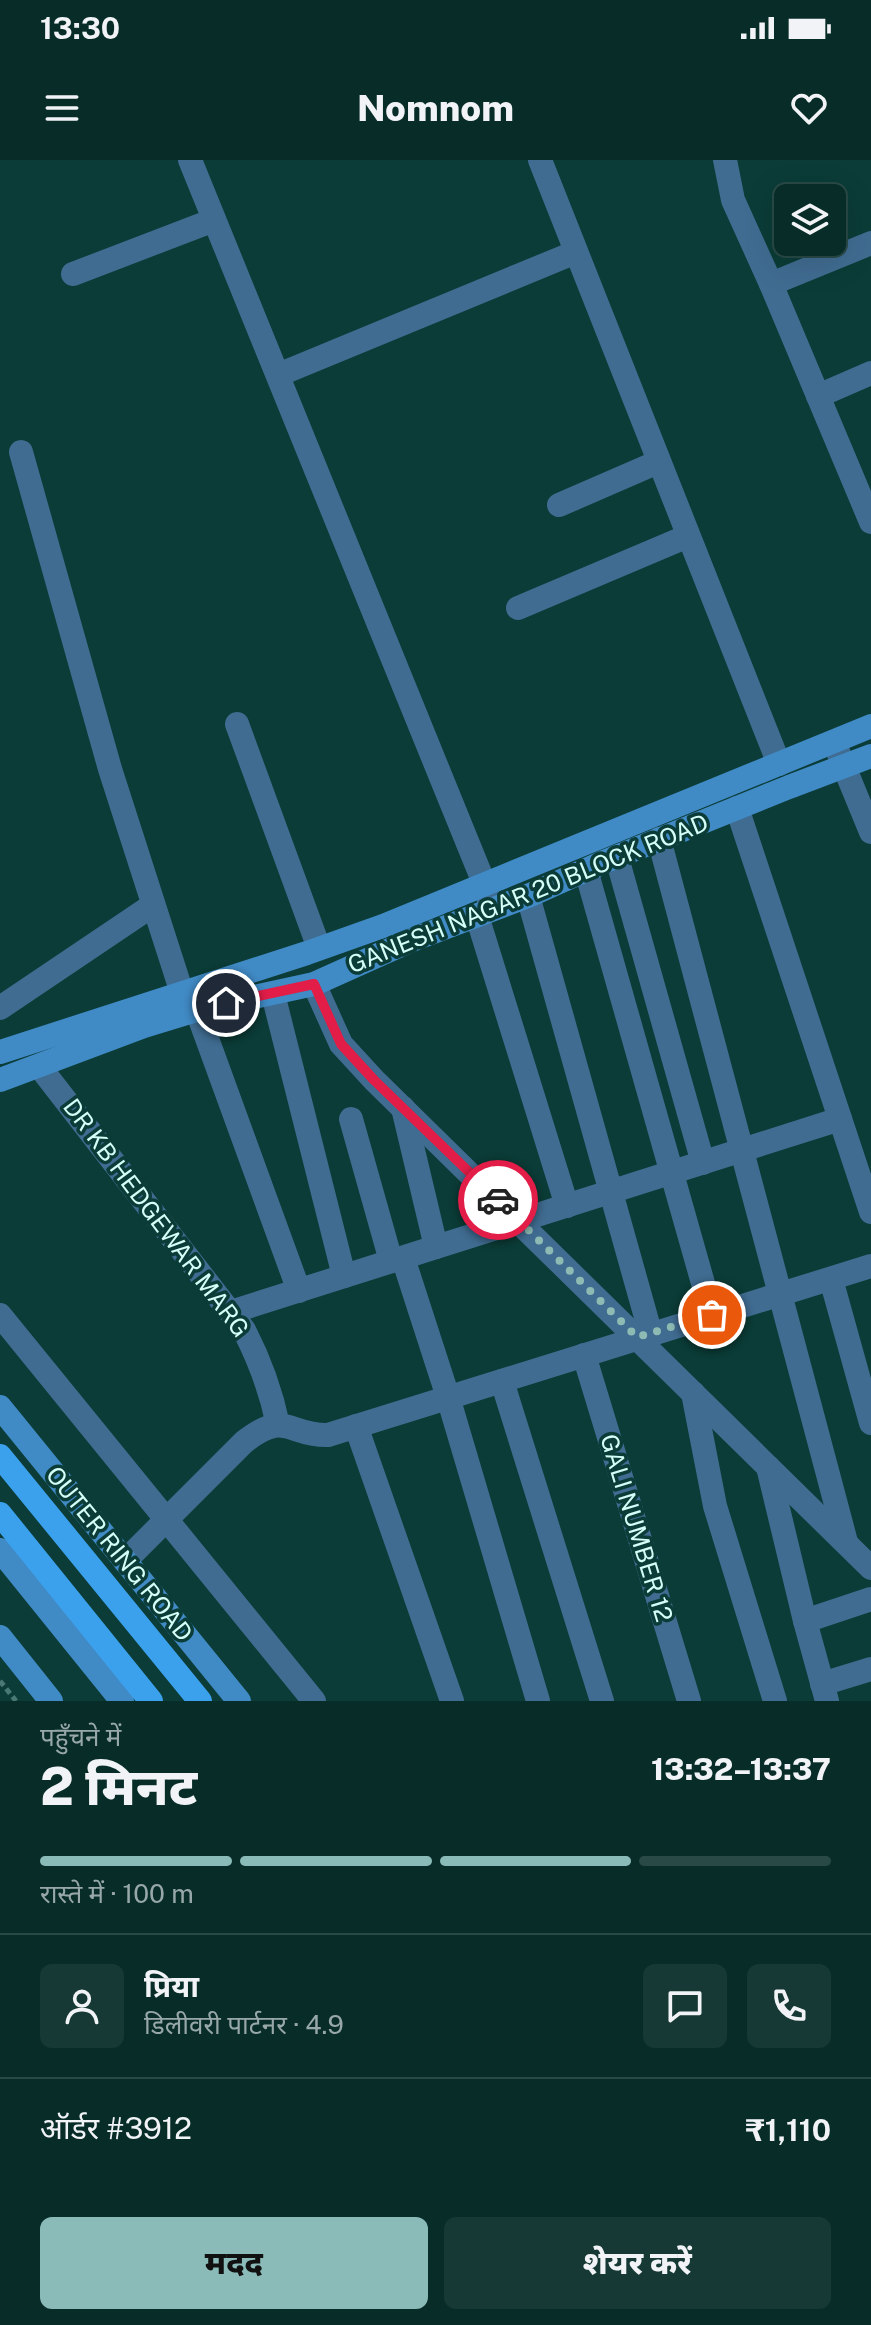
<!DOCTYPE html>
<html lang="hi">
<head>
<meta charset="utf-8">
<style>
  body { margin:0; font-family:"Public Sans","Noto Sans Devanagari",sans-serif; background:#163935; color:#f1f3f6; height:100vh; display:flex; flex-direction:column; font-size:30px; white-space:nowrap }
  * { box-sizing:border-box; margin:0 }
  p { font-size:26px; color:#98a8a8 }
  .icon { flex:none; width:44px; height:44px; fill:none; stroke:currentColor; stroke-width:2; stroke-linecap:round; stroke-linejoin:round }
  .map { position:relative; height:1541px; overflow:hidden }
  .panel { display:flex; flex-direction:column; background:#082d29; flex:1 }
  .panel>* { flex:none }
  .fabs { position:absolute; left:774px; top:24px; display:grid; gap:16px }
  .fabs a { display:grid; place-items:center; width:72px; height:72px; border-radius:12px; background:#082d29; box-shadow:0 8px 32px #0002,0 0 0 2px #294946; font-size:40px }
  .pin { position:absolute; display:grid; place-items:center; width:68px; height:68px; color:#fff; margin:-34px; border:4px solid #fff; border-radius:50%; box-shadow:0 2px 8px #0007 }
  .courier { position:absolute; display:grid; place-items:center; width:80px; height:80px; margin:-40px; border:6px solid #e11d48; border-radius:50%; background:#fff; color:#222; box-shadow:0 2px 10px #0007 }
  .headline em { font-style:normal; font-weight:800 }
  .headline div { display:flex; flex-direction:column-reverse }
  .headline { display:flex; align-items:center; justify-content:space-between; height:136px; padding:0 40px }
  h1 { font-size:52px; font-weight:800; line-height:60px }
  .bar { display:grid; grid-template-columns:repeat(4,1fr); gap:12px 8px; align-content:center; height:96px; padding:0 40px }
  .bar i { height:10px; border-radius:6px; background:#294946 }
  .bar .on { background:#8bbbb9 }
  .bar p { grid-column:span 4 }
  .line { display:flex; align-items:center; gap:20px; padding:0 40px; border-top:2px solid #294946 }
  .line div { flex:1 }
  .round { display:grid; place-items:center; flex:none; width:84px; height:84px; border-radius:12px; background:#163935 }
  .action { display:flex; gap:16px; margin-top:auto; padding:16px 40px }
  .action a { flex:1; height:92px; border-radius:12px; background:#8bbbb9; color:#111; font-size:32px; font-weight:800; line-height:92px; text-align:center }
  .action a+a { background:#163935; color:#f1f3f6 }
  .status { display:flex; justify-content:space-between; align-items:center; height:56px; padding:0 40px; background:#082d29; direction:ltr }
  .status svg { height:22px; fill:currentColor }
  header { display:flex; justify-content:space-between; align-items:center; height:104px; padding:0 40px; background:#082d29; font-size:36px; font-weight:800 }
  .map>svg:first-child { display:block }
  .lines { fill:none; stroke-linecap:round; stroke-linejoin:round }
  .path { stroke:#4a7974; stroke-width:5; stroke-dasharray:6 4; stroke-linecap:butt }
  .street { stroke:#406c91; stroke-width:24 }
  .secondary { stroke:#408ac5; stroke-width:24 }
  .primary { stroke:#3ca1ed; stroke-width:24 }
  .done { stroke:#8ebab4; stroke-width:8; stroke-dasharray:0 14.4 }
  .route { stroke:#e11d48; stroke-width:10 }
  .labels { text-anchor:middle; stroke-width:7; stroke-linejoin:round; paint-order:stroke }
  .street-label { font-size:24px; fill:#d5fef8; stroke:#0b3c37 }
</style>
</head>
<body>
<div class="status"><b>13:30</b><svg viewBox="0 0 49 12"><path d="M0 12V9h3v3zM5 12V6h3v6zM10 12V3h3v9zM15 12V0h3v12zM26 1h20v11H26zM47 4h2v5h-2z"/></svg></div>
<header><svg class="icon" aria-label="menu" viewBox="0 0 24 24"><path d="M4 6h16M4 12h16M4 18h16"/></svg>Nomnom<svg class="icon" aria-label="heart" viewBox="0 0 24 24"><path d="M12 20l-8-8c-3-5 5-10 8-4 3-6 11-1 8 4z"/></svg></header>
<div class="map">
<svg width="871" height="1541" viewBox="0 0 871 1541">
  <rect width="100%" height="100%" fill="#0b3c37"/>
  <g class="lines">
    <polyline class="path" points="0,1521 16,1541"/>
    <g class="street">
      <polyline points="190,0 484,723 490,744"/>
      <polyline points="540,0 779,604"/>
      <polyline points="725,0 733,40 771,124 871,362"/>
      <polyline points="73,114 214,60"/>
      <polyline points="771,124 871,83"/>
      <polyline points="278,215 576,92"/>
      <polyline points="818,236 871,213"/>
      <polyline points="21,292 110,609 182,833"/>
      <polyline points="559,345 658,302"/>
      <polyline points="518,448 688,376"/>
      <polyline points="237,564 319,788"/>
      <polyline points="834,582 871,672"/>
      <polyline points="737,648 871,1052"/>
      <polyline points="659,679 846,1382"/>
      <polyline points="617,698 703,1003"/>
      <polyline points="586,710 712,1155"/>
      <polyline points="528,736 651,1175"/>
      <polyline points="477,756 567,1046"/>
      <polyline points="314,824 341,884 374,920 871,1408"/>
      <polyline points="273,834 344,1116"/>
      <polyline points="0,848 153,745"/>
      <polyline points="197,851 299,1131"/>
      <path d="M39,906L244,1170C260,1201 271,1231 278,1265"/>
      <polyline points="403,948 436,1087"/>
      <polyline points="351,959 391,1101"/>
      <polyline points="403,1098 448,1237 538,1541"/>
      <polyline points="831,1119 871,1263"/>
      <polyline points="231,1152 840,959"/>
      <polyline points="0,1155 314,1541"/>
      <polyline points="584,1195 689,1541"/>
      <polyline points="502,1221 602,1541"/>
      <polyline points="693,1233 715,1346 775,1541"/>
      <polyline points="356,1266 452,1541"/>
      <polyline points="768,1307 805,1461 827,1541"/>
      <path d="M125,1401L244,1282C286,1249 288,1276 328,1275L871,1106"/>
      <polyline points="805,1461 871,1439"/>
      <polyline points="822,1524 871,1509"/>
    </g>
    <g class="secondary">
      <polyline points="0,892 307,793 383,766 871,566"/>
      <polyline points="0,920 144,866 203,848 314,824 412,780 528,736 606,701 789,627 871,596"/>
      <polyline points="0,1247 239,1541"/>
      <polyline points="0,1390 122,1541"/>
      <polyline points="0,1477 51,1541"/>
    </g>
    <g class="primary">
      <polyline points="0,1296 200,1541"/>
      <polyline points="0,1354 151,1541"/>
    </g>
  </g>
  <g class="lines">
    <polyline class="done" points="498,1040 637,1177 712,1155"/>
    <polyline class="route" points="226,843 314,824 341,884 374,920 498,1040"/>
  </g>
  <g class="labels">
    <g class="street-label">
      <text transform="translate(528 734) rotate(-22)" y="8">GANESH NAGAR 20 BLOCK ROAD</text>
      <text transform="translate(156 1058) rotate(53)" y="8">DR KB HEDGEWAR MARG</text>
      <text transform="translate(636 1368) rotate(73)" y="8">GALI NUMBER 12</text>
      <text transform="translate(119 1394) rotate(51)" y="8">OUTER RING ROAD</text>
    </g>
  </g>
</svg>
<div class="fabs">
<a><svg class="icon" aria-label="layers" viewBox="0 0 24 24"><path d="M12 4l9 5-9 5-9-5zM3 14l9 5 9-5"/></svg></a>
</div>
<div class="pin" style="left:712px;top:1155px;background:#ea580c"><svg class="icon" aria-label="bag" viewBox="0 0 24 24"><path d="M5 8h14l-1 12H6zM9 8a3 3 0 0 1 6 0"/></svg></div>
<div class="pin" style="left:226px;top:843px;background:#1f2937"><svg class="icon" aria-label="home" viewBox="0 0 24 24"><path d="M3 11l9-7 9 7M6 9v11h12V9"/></svg></div>
<div class="courier" style="left:498px;top:1040px"><svg class="icon" aria-label="car" viewBox="0 0 24 24"><path d="M5 17H2v-5l4-1 3-4h7l3 4 3 1v5h-3M9 17h6M6 11h13"/><circle cx="7" cy="17" r="2"/><circle cx="17" cy="17" r="2"/></svg></div>
</div>
<section class="panel">
<div class="headline"><div><h1>2 मिनट</h1><p>पहुँचने में</p></div><em>13:32–13:37</em></div>
<div class="bar"><i class="on"></i><i class="on"></i><i class="on"></i><i></i><p>रास्ते में · 100 m</p></div>
<div class="line" style="height:144px"><a class="round"><svg class="icon" aria-label="person" viewBox="0 0 24 24"><circle cx="12" cy="8" r="4"/><path d="M4 21q1-7 8-7t8 7"/></svg></a><div><b>प्रिया</b><p>डिलीवरी पार्टनर · 4.9</p></div><a class="round"><svg class="icon" aria-label="chat" viewBox="0 0 24 24"><path d="M4 5h16v11H9l-5 4z"/></svg></a><a class="round"><svg class="icon" aria-label="phone" viewBox="0 0 24 24"><path d="M5 4h4l2 5-3 2q2 4 5 5l2-3 5 2v4C11 20 4 13 5 4z"/></svg></a></div>
<div class="line" style="height:104px"><div>ऑर्डर #3912</div><b>₹1,110</b></div>
<div class="action"><a>मदद</a><a>शेयर करें</a></div>
</section>
</body>
</html>
